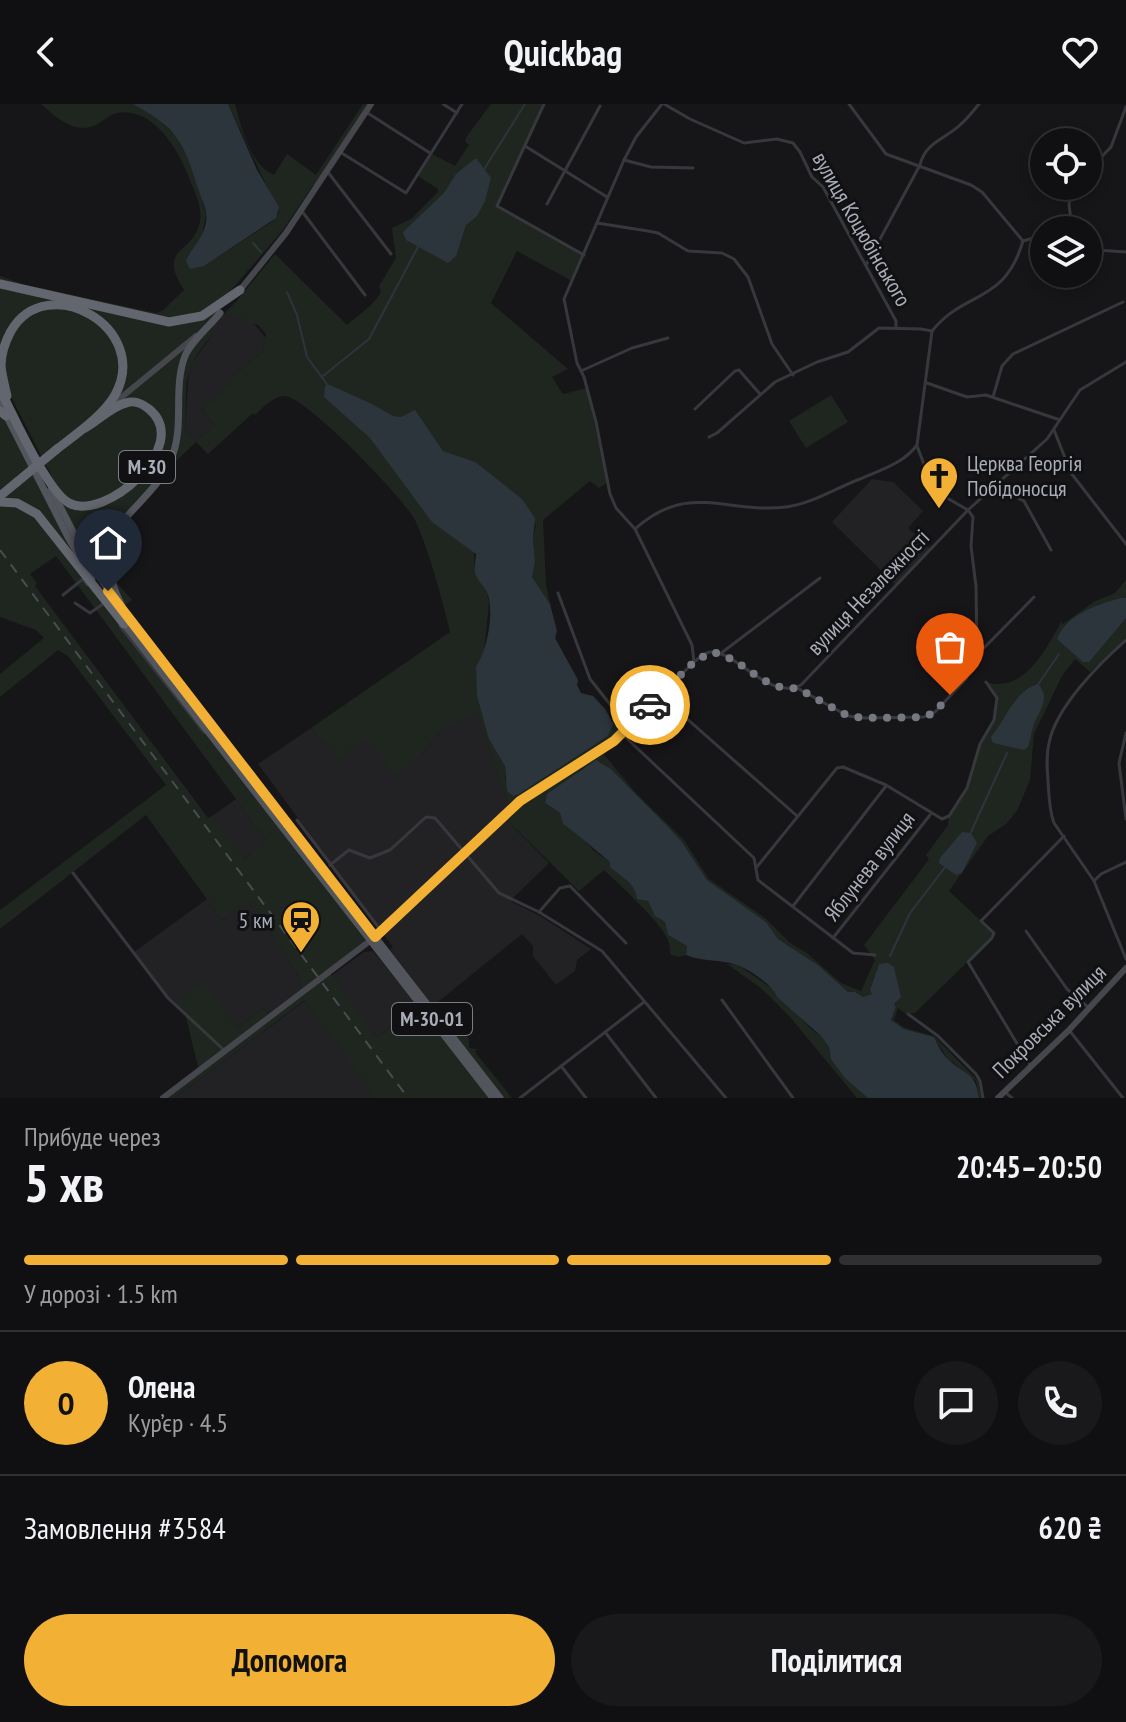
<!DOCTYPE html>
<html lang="uk">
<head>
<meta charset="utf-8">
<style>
  body { margin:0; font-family:"PT Sans Narrow",sans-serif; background:#19191b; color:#f1f3f6; height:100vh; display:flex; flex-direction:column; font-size:30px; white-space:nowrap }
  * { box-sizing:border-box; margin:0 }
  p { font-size:26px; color:#9c9d9f }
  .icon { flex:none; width:44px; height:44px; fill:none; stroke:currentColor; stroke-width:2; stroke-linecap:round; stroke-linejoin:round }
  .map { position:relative; height:994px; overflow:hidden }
  .sheet { display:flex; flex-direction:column; background:#101012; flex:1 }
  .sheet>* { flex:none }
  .buttons { position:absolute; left:1030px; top:24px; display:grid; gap:16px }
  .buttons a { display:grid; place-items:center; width:72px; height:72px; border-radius:50%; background:#101012; box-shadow:0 4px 12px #0003,0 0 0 2px #303032; font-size:40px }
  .pin { position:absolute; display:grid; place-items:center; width:68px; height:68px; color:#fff; margin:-82px -34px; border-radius:50% 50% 50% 0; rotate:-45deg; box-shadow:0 0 8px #0007 }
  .pin .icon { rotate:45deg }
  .courier { position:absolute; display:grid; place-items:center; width:80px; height:80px; margin:-40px; border:6px solid #f2b134; border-radius:50%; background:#fff; color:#222; box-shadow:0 2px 10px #0007 }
  .head em { font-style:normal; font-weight:700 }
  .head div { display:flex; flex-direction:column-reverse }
  .head { display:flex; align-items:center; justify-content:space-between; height:136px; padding:0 24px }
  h1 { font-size:52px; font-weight:700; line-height:60px }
  .bar { display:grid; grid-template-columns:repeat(4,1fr); gap:12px 8px; align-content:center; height:96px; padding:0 24px }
  .bar i { height:10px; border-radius:6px; background:#303032 }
  .bar .active { background:#f2b134 }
  .bar p { grid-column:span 4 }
  .line { display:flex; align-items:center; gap:20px; padding:0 24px; border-top:2px solid #303032 }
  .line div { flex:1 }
  .round { display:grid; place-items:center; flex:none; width:84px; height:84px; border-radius:42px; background:#19191b }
  .button { display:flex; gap:16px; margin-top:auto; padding:16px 24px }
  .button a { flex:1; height:92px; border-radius:48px; background:#f2b134; color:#111; font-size:32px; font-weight:700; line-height:92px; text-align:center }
  .button a+a { background:#19191b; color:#f1f3f6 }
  header { display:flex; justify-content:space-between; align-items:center; height:104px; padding:0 24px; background:#101012; font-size:36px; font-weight:700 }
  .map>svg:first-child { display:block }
  .built { fill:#222225 }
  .green { fill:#1e261f; fill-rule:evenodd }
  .water { fill:#2c353c }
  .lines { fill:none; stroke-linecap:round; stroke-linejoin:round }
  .stream { stroke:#2c353c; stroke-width:2 }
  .street { stroke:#37383d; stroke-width:3 }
  .secondary { stroke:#45474d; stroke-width:6 }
  .primary { stroke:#53555c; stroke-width:7 }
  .highway { stroke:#63666e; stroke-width:9 }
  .rail { stroke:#4a4c52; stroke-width:2; stroke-dasharray:10 8; stroke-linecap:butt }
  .highway-bridge { stroke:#63666e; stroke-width:9 }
  .done { stroke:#757880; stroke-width:8; stroke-dasharray:0 14.4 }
  .route { stroke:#f2b134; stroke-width:10 }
  .labels { text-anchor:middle; stroke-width:6; stroke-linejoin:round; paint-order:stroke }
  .shield { fill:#111113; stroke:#7b7e86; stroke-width:2 }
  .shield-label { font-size:20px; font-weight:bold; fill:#a8adb8 }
  .street-label { font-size:22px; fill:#a8adb8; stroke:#111113 }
  .poi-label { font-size:22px; fill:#a8adb8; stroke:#111113; text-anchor:start }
</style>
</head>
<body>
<header><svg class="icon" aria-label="back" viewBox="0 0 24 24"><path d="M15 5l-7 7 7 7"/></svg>Quickbag<svg class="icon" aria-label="heart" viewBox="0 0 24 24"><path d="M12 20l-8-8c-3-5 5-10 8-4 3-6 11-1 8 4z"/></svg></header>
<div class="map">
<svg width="1126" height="994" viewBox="0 0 1126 994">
  <rect width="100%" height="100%" fill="#161618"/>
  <g class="built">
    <polygon points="235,198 266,234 263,248 228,276 232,281 202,306 215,321 196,338 185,327 189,263 213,230 209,226"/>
    <polygon points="872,375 893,378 923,407 908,424 931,445 896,481 832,418"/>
    <polygon points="477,607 510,706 504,713 549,759 510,797 542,813 591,845 577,856 575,867 556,881 533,852 533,842 522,830 433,902 390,846 393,843 258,660 311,624 338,655 365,634 422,650 441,626"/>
    <polygon points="236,695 268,738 243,755 212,712"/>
    <polygon points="207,795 222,816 251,795 299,872 304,888 271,913 264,904 237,924 174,899 168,894 134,848"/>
    <polygon points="373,847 418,902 377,934 331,872 364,848"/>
    <polygon points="306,896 374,991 369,994 174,994"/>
  </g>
  <g class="green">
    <path d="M41,0H136L154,11L178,34L190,53L206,111L202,131L186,157L204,162L273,117L279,108L228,0H235C241,23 251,62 274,71L287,50L316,71L363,0H371L316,83L313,81L283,126L215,205L222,214L209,225L213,230C178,270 189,279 185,327L196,338L215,321L202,306L231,281L228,276L263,248L266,230L258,221L248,219L238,210L229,212L226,210L275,150L347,221C359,210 373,202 381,188L379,182L396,154L392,124L411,115L438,88V85L418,72L432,50L455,62L469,41L465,37L467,32L491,0H545L497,102L584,151L572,177L517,147L491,199L568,265L552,273L563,290L587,284L607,379L599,384L590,377L543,416L546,481L550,500L532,473L535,458L533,435L536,420L474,446L475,468L487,489L489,499L479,600L505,662V674L519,690L608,632L614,614L622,630L602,648L635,688L684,736L709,775L765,814L790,839L807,849L841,879L861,887L875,856L864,841L924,762L929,755L926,751L948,721L949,712L970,677L980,640L992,620L997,594L986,578C1023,590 1046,546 1061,518L1063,520L1095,497L1115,489L1126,476V536L1090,568L1075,555L1062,572L1034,630L1030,676L1017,707L1006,720L988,732L949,787L994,829L992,834L915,909L906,910L898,904L894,916L905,924L934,932L978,977L982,994H979L976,977L947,954L934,933L904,925L891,916L896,903L894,900L900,892L894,863L879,860L870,886L873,890L863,893L855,888H848L818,861L778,835L766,818L707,776L682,738L611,665L600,658L582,665L546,700L560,709L565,722L577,728L594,747L610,758L617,769L625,773L648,797L658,814L665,818L668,831L687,842L686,851L679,853L671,851C669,847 670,843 669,839C666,823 618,779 604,766L579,787L503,712L510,706L477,608L441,626L422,650L397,672L365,634L338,656L311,624L450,528C441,491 431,453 416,418C408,398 305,292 285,292C274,292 263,303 255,311L253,309L208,350L196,338C167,366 99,428 113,472C116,480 127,489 132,496L122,504C98,468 67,428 58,385L0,271V172L22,180L156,209L162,207L184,186C156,142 194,151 200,117C203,103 192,82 187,69C177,43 151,2 117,9C108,11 100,21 90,23C72,28 53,11 41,0Z"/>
    <polygon points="831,291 848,318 806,344 789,317"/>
    <path d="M0,312L9,320L78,455L73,459L365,835L363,840L330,869L377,934L418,902L490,994H369L373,990L305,896L174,994H163L199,967L185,909L174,899L203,877L237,924L264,904L270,913L303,888L299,872L251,796L222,816L146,711L0,825V806L166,681L68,552L58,546L0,593V570L44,534L36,526L0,513ZM56,452L267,737L244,755L212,712L208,714L35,482L37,479L30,470Z"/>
    <polygon points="727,860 738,861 773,885 812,926 821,932 829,943 832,955 868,994 857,994 790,913 762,885"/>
    <polygon points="443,902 443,906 463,932 465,930 469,935 469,944 477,945 475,948 512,994 503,994 438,908"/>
  </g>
  <g class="water">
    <path d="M133,0H228L257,66L279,103L276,114L204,162L190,165L186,157C192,143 204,133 206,118C208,106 202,98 199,87C184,39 179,25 133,0Z"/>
    <polygon points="476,54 491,74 485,97 477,112 466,121 456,152 448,159 406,136 403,128 444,89 456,70"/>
    <path d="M330,281L372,300L393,312L401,313L415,306L443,347L475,358L488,368L522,395L535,414L533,435L535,458L532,473L550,500L557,527L555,534L578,576L577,581L581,589L593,592L606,606L613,620L608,632L519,690L513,692L507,687L505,662L489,635L477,592L476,562C487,549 494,509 488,491C485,483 477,476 475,469C474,464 476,455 476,450L432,418L370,334L324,293L325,282Z"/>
    <path d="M1122,494H1126V514L1089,558H1083L1057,535C1065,511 1100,499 1122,494Z"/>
    <path d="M1038,580C1052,594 1038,608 1033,623C1031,630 1030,637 1028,643L1024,646L993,639L991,633C1006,616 1014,587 1038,580Z"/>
    <path d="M596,656L611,665L670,725L682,738L707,776L766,818L778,835L818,861L848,888H855L863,893L872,890L870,886L879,860L888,859L894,863L901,893L894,900L896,903L891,916L904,925L934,933C938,941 942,950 948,955C965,972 975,966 979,994H868L845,974L831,955L829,943L821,932L777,893C774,882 749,865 737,861C721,855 703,858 686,851L687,842L668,831L665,818L655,812L648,797L637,795C636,779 621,773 610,763V758C594,745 579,731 563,720L560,709L545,699L547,690Z"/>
    <polygon points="962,728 971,729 977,739 962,769 956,771 939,759 940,754"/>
  </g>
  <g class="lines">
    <g class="stream">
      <polyline points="483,67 525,0"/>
      <polyline points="253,139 261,148"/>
      <polyline points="287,188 297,211 307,253 329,283"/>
      <polyline points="323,272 369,235 419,141"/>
      <polyline points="1037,582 1059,550"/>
      <polyline points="971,728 1007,649"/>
      <polyline points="890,852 910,809 946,762"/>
    </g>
    <g class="street">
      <polyline points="443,0 457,9"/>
      <polyline points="544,0 497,102 584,151"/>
      <polyline points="662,0 636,33 624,56 564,195 577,259 584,273 596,318 610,390 616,404 635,425 692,541 694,558"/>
      <polyline points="664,0 690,15 744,39 777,35 793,39 800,48 812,73 823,83 896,217 896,224"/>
      <polyline points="849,0 886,50 971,81 982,88 1023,137"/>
      <polyline points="366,8 430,49"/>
      <polyline points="525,42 607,93"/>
      <polyline points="340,48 406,89 462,0"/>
      <polyline points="624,56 651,63 693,64"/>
      <polyline points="327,67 391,150"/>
      <polyline points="1088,67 1111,43 1126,3"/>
      <polyline points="547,100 600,2"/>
      <polyline points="301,106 365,191"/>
      <polyline points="597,119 648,127 658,129 688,147 722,149 734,155 748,173 772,240 793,271"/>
      <polyline points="1072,126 1069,100 1074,82"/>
      <polyline points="1023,137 1044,131"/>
      <polyline points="1088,143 1097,146 1126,148"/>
      <path d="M866,161L920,61C925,38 946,35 961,20C968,14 973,7 979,0"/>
      <polyline points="581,267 632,244 668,234"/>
      <polyline points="927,279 967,293 986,291 1060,316"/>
      <polyline points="993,293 1002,262 1013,250 1123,198"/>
      <polyline points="695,305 735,267 739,266 760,290"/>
      <polyline points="1054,326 1071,369 1126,440"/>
      <polyline points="709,333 717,329 775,278 817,258 848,248 879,224 921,225 932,227"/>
      <polyline points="994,382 1024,397 1051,446"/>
      <path d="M635,425C689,377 724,410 786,403C811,400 836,384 860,375C880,366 903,360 917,341L932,227C966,185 1004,201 1023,137"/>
      <polyline points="558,489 590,575 628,623"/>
      <polyline points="63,491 83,475 87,481"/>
      <polyline points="75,499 90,509 103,500"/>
      <polyline points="120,522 204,628"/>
      <path d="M1126,536C1099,560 1056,603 1049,639C1046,652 1047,664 1048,677C1049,691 1049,706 1054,719L1094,777L1126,855"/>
      <polyline points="720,550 820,474"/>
      <polyline points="977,551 1034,493"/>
      <polyline points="797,584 848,612 865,614 924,613 935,608 966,575 977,551 976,482 971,442 973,413 968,406 940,390 932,381 917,342"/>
      <polyline points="660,591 797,712"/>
      <polyline points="1126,629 1119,659 1126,715"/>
      <polyline points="622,630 754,754 758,776 853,849 875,851"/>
      <path d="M615,636L694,558C699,554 704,549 710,548C735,545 769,598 801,581L968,406L1047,335L1080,286L1126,258"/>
      <polyline points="297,716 382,828"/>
      <polyline points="330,761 349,746 370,754 390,746 426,713 435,714 499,789 539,808 602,847 726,994"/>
      <polyline points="756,764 837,664 843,663 886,681 942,715 949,712 967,684 980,640 994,616 997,594 986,578"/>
      <polyline points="73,769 168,894 225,947"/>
      <polyline points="1094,777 1101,770 1126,758"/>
      <polyline points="793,802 886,682"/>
      <polyline points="539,808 560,784 570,782 626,839"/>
      <polyline points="1026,827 1067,885 1089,904"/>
      <polyline points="833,834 930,711"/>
      <polyline points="722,896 793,994"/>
      <polyline points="908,910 938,932 976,970 980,977 983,994"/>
      <polyline points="1069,926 1123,994"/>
      <polyline points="605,928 656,994"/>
      <polyline points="1030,961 968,858 992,834 994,829 981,817 1064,732"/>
      <polyline points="561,962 586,994"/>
      <polyline points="1005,988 1012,994"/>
      <polyline points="520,994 644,898"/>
    </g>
    <g class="secondary">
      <polyline points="240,186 286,129 371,0"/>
      <polyline points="112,301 196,232"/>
      <polyline points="163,994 375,833 520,697 614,637"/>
      <polyline points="998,994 1069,926 1126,864"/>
    </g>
    <g class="primary">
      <polyline points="0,299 68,433 92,474"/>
      <polyline points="51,385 86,453 129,516 500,994"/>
      <path d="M121,500C80,417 153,409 173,350C184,319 173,283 185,252C192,236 209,223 220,209"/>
      <polyline points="122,517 493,994"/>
    </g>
    <g class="highway">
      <polyline points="0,180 169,218 202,212 240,186"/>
      <path d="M0,285C12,309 47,387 69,399C103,419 194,342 149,305C143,300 134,296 126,299C112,302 98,317 85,324"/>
      <path d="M7,292C5,283 2,272 1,262C1,250 5,238 11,227C47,165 152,224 115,291C104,311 75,331 57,345"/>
      <polyline points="0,307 6,312"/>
      <polyline points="0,392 17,378"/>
      <polyline points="0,398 17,399 37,410 124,520"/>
    </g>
    <polyline class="rail" points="0,446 408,994"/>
    <polyline class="highway-bridge" points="17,378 57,345"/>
  </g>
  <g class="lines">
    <path class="done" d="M650,601L694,558L711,548C742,552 762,588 797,584L848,612L865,614L924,613L935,608L950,591"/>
    <polyline class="route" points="108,487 375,833 520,697 614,637 650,601"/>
  </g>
  <defs>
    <g id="church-pin" transform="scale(2)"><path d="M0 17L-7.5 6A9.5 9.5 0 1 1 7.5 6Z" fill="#f2b134" stroke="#111113"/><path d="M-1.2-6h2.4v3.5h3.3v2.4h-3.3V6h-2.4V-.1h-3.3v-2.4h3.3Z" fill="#111"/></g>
    <g id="station-pin" transform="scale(2)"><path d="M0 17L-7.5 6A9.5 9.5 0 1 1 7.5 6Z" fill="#f2b134" stroke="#111113"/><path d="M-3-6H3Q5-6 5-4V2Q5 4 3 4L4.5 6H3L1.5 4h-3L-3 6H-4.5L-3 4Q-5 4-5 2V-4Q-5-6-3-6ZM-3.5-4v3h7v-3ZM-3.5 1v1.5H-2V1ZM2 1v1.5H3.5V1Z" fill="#111"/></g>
  </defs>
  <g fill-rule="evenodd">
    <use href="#church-pin" x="939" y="372"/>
    <use href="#station-pin" x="301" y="816"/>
  </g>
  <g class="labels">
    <g class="shield">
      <rect x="119" y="347" width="56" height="32" rx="6"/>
      <rect x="392" y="899" width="80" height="32" rx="6"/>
    </g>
    <g class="shield-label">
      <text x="147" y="370">М-30</text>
      <text x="432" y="922">М-30-01</text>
    </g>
    <g class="street-label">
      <text transform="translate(862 125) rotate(60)" y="8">вулиця Коцюбінського</text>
      <text transform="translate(868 488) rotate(-46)" y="8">вулиця Незалежності</text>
      <text transform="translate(869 762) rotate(-52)" y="8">Яблунева вулиця</text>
      <text transform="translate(1049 917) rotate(-45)" y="8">Покровська вулиця</text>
    </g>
    <g class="poi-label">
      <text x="967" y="367">Церква Георгія<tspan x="967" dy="25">Побідоносця</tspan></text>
      <text x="273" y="824" text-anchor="end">5 км</text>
    </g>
  </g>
</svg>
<div class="buttons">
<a><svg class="icon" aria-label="locate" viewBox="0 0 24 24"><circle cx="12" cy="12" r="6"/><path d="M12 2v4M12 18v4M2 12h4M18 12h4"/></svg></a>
<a><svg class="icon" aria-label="layers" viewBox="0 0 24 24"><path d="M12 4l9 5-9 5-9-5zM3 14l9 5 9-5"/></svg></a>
</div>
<div class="pin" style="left:950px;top:591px;background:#ea580c"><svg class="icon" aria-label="bag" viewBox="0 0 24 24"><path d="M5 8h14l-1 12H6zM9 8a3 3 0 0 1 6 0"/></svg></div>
<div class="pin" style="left:108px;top:487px;background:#1f2937"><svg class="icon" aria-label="home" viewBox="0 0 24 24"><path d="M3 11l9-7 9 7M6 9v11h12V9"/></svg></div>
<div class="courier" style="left:650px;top:601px"><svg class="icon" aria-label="car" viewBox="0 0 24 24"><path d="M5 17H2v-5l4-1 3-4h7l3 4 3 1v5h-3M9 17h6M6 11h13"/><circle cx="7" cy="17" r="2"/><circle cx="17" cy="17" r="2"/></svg></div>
</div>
<section class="sheet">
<div class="head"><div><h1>5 хв</h1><p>Прибуде через</p></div><em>20:45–20:50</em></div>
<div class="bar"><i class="active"></i><i class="active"></i><i class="active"></i><i></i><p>У дорозі · 1.5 km</p></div>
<div class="line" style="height:144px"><b class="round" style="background:#f2b134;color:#111">О</b><div><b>Олена</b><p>Кур’єр · 4.5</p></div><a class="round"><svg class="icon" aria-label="chat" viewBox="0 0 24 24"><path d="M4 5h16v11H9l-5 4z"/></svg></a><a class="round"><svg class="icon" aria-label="phone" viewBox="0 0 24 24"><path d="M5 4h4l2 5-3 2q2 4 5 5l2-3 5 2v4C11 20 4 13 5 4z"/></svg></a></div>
<div class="line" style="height:104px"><div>Замовлення #3584</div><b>620 ₴</b></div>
<div class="button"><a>Допомога</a><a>Поділитися</a></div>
</section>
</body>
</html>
